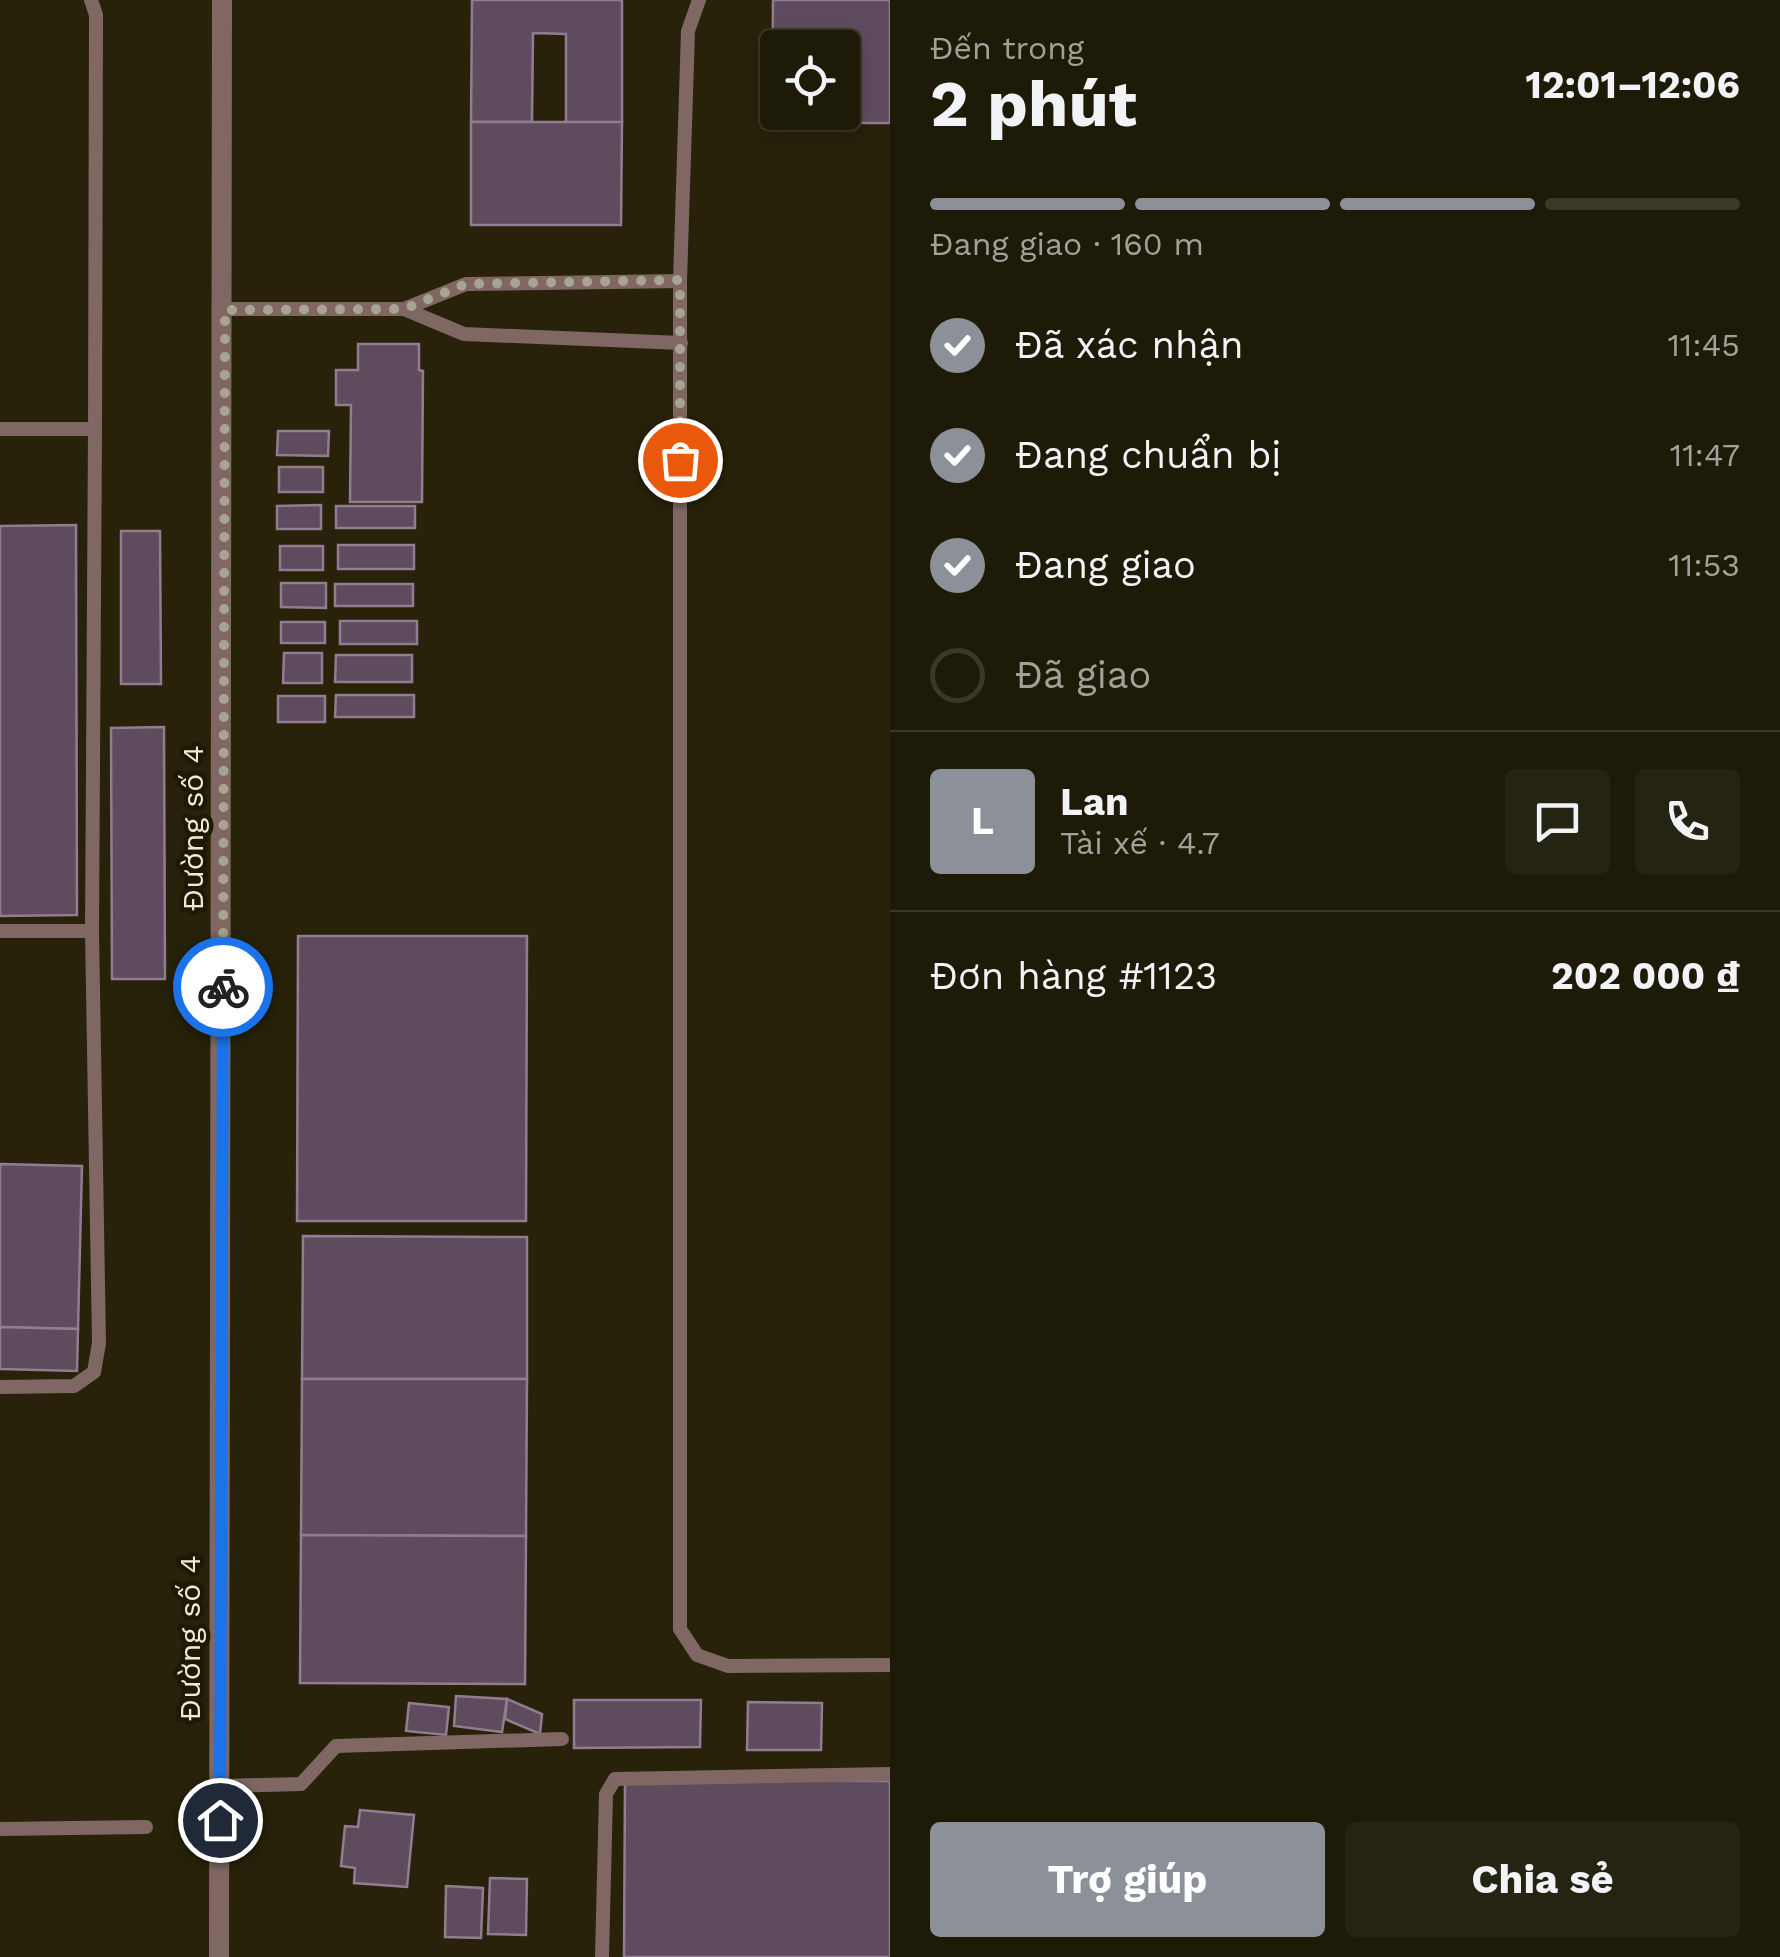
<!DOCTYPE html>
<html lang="vi">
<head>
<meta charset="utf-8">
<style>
  body { margin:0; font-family:"Work Sans",sans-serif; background:#252311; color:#f1f3f6; height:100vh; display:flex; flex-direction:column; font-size:38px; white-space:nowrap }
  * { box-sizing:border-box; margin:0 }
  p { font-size:32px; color:#a0a19b }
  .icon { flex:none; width:55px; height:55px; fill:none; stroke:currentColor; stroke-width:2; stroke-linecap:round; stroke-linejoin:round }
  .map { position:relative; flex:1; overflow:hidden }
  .side { display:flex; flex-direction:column; background:#1d1a07; width:890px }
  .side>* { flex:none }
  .controls { position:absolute; left:760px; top:30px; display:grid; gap:20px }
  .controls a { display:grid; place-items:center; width:100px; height:100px; border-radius:10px; background:#1d1a07; box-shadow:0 5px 15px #0003,0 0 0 2px #3b3828; font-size:50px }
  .pin { position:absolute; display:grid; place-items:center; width:85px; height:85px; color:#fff; margin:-42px; border:5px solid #fff; border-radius:50%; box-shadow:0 2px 10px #0007 }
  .courier { position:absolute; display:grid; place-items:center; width:100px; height:100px; margin:-50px; border:8px solid #1a73e8; border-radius:50%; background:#fff; color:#222; box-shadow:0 2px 12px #0007 }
  .head em { font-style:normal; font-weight:700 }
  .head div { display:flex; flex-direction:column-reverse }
  .head { display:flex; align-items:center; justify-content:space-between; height:170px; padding:0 40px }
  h1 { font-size:65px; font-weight:700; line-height:75px }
  .bar { display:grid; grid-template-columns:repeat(4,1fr); gap:15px 10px; align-content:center; height:120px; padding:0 40px }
  .bar i { height:12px; border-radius:8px; background:#3b3828 }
  .bar .active { background:#8c9099 }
  .bar p { grid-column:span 4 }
  .line { display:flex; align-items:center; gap:25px; padding:0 40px; border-top:2px solid #3b3828 }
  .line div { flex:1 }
  .round { display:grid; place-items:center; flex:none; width:105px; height:105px; border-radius:10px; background:#252311 }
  ol { padding:0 40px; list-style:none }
  li { display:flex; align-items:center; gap:30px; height:110px }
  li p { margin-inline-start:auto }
  li .icon { padding:10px; border-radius:50%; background:#8c9099; color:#fff; stroke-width:4 }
  li:last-child { color:#a0a19b }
  li i { width:55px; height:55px; border:5px solid #3b3828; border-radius:50% }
  .button { display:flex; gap:20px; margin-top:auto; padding:20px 40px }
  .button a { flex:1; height:115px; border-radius:10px; background:#8c9099; color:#fff; font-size:40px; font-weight:700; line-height:115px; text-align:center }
  .button a+a { background:#252311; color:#f1f3f6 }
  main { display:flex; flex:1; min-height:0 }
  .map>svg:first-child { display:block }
  .building { fill:#5f4b5e; stroke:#927c91; stroke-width:2.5; fill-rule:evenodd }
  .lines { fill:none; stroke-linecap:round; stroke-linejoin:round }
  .service { stroke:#806763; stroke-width:14 }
  .minor { stroke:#806763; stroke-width:20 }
  .done { stroke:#a7a491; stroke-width:10; stroke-dasharray:0 18 }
  .route { stroke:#1a73e8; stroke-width:12 }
  .labels { text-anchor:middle; stroke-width:9; stroke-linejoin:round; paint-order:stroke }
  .street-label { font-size:30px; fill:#eceada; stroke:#1e1902 }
</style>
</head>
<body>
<main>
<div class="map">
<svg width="890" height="1957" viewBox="0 0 890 1957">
  <rect width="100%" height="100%" fill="#272209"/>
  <g class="building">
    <polygon points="472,0 622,0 622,122 566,123 566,34 533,33 532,122 471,122"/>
    <path d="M773,0H890V123H772ZM778,48H842V112H778Z"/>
    <polygon points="471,122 622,122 621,225 471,225"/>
    <polygon points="358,344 419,344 419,370 423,371 422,502 350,502 351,405 336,405 336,370 358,370"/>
    <polygon points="278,431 329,431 328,456 277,455"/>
    <rect x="279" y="467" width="44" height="25"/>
    <polygon points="321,505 321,529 277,529 277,506"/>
    <rect x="336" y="506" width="79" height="22"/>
    <polygon points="76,525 77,915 0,916 0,526"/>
    <polygon points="121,531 160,531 161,684 121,684"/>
    <rect x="338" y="545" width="76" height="24"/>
    <rect x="280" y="546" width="43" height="24"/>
    <polygon points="281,583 326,583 326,608 281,607"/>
    <rect x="335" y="584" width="78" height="22"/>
    <rect x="340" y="621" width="77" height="23"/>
    <rect x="281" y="622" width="44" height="21"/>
    <polygon points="284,653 322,653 322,683 283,683"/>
    <polygon points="336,655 412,655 412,682 335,682"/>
    <polygon points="336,695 414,695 414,717 335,717"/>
    <rect x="278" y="696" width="47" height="26"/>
    <polygon points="164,727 165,979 112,979 111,728"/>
    <polygon points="298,936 527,936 526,1221 297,1221"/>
    <polygon points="0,1164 82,1166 78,1329 0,1327"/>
    <polygon points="303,1236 527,1237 527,1379 302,1379"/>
    <polygon points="0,1327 78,1329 77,1371 0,1369"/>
    <polygon points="302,1379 527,1379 526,1536 301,1535"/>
    <polygon points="301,1535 526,1536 525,1684 300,1683"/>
    <polygon points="456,1696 507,1699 502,1732 454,1726"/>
    <polygon points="507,1699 542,1714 540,1734 505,1719"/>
    <polygon points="574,1700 701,1700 700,1747 574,1748"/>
    <polygon points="748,1702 822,1703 821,1750 747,1750"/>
    <polygon points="409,1703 449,1707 446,1735 406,1731"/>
    <polygon points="625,1780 890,1781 890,1957 624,1957"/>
    <polygon points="360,1810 414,1815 407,1887 354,1883 355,1868 341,1866 345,1826 358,1827"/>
    <polygon points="490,1878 527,1879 526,1935 488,1934"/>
    <polygon points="446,1886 483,1888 481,1938 445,1937"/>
  </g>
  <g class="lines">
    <g class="service">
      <polyline points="91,0 96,15 95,429"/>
      <polyline points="699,0 688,31 680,281 680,1629 697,1655 728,1666 890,1665"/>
      <polyline points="225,309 404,309 466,284 680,281"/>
      <polyline points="404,309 464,334 681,343"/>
      <polyline points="0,429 95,429 92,931 99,1343 94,1372 74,1386 0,1387"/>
      <polyline points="0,931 92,931"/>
      <polyline points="220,1786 301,1784 336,1746 562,1739"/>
      <polyline points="0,1829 146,1827"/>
      <polyline points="602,1957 606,1794 615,1779 890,1774"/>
    </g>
    <polyline class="minor" points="219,1957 222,0"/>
  </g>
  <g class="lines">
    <polyline class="done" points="223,987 225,310 404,309 466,284 680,280 680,460"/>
    <polyline class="route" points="220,1820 223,987"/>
  </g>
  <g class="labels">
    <g class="street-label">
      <text transform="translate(193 828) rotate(-90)" y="10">Đường số 4</text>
      <text transform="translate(190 1638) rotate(-90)" y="10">Đường số 4</text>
    </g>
  </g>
</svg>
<div class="controls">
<a><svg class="icon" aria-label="locate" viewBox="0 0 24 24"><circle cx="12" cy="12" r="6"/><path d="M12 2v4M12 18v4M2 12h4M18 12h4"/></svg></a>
</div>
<div class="pin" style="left:680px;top:460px;background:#ea580c"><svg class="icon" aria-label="bag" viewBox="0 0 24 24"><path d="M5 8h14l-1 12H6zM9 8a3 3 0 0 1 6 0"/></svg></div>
<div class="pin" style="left:220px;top:1820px;background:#1f2937"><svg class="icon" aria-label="home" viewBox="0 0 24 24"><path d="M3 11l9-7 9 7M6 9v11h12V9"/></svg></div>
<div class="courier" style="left:223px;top:987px"><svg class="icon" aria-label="bike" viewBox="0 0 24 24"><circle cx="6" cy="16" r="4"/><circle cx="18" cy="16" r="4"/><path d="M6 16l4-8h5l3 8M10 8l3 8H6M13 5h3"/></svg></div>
</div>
<section class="side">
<div class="head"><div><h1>2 phút</h1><p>Đến trong</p></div><em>12:01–12:06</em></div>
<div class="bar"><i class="active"></i><i class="active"></i><i class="active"></i><i></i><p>Đang giao · 160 m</p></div>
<ol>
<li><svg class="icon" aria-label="check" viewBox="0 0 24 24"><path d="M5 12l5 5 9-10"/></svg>Đã xác nhận<p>11:45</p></li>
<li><svg class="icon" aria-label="check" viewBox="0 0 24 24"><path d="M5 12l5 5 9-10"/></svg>Đang chuẩn bị<p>11:47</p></li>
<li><svg class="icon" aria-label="check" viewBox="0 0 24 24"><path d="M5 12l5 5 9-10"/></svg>Đang giao<p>11:53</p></li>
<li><i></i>Đã giao</li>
</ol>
<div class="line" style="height:180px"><b class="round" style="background:#8c9099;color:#fff">L</b><div><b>Lan</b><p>Tài xế · 4.7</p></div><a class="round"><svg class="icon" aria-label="chat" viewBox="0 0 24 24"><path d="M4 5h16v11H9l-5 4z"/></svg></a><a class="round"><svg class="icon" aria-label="phone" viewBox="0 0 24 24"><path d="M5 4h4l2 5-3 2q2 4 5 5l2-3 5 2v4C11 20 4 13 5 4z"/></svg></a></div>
<div class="line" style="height:130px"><div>Đơn hàng #1123</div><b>202 000 ₫</b></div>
<div class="button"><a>Trợ giúp</a><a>Chia sẻ</a></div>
</section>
</main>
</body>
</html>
